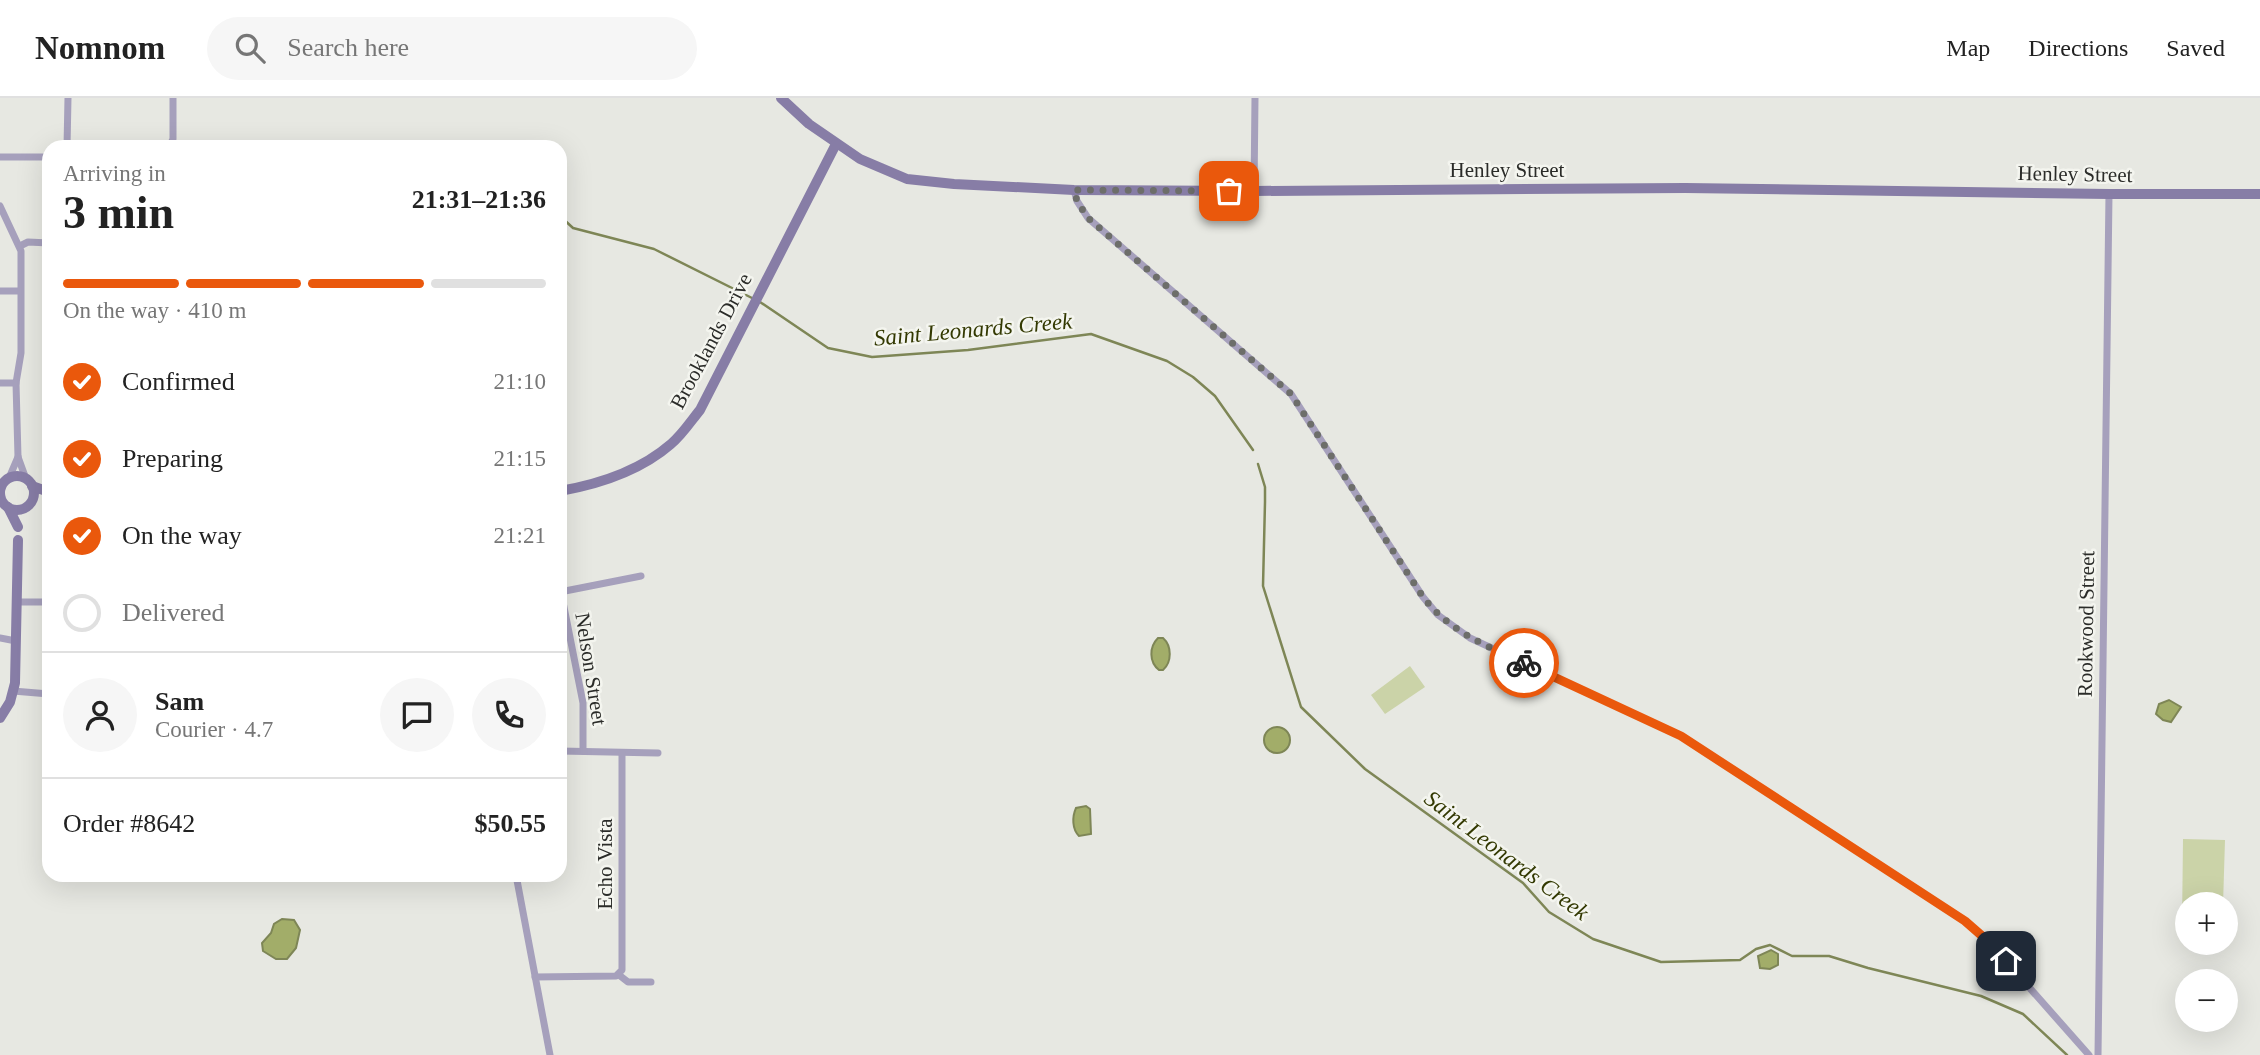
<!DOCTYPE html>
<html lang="en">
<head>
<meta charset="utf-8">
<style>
  body { margin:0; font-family:Georgia,serif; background:#f6f6f6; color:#222; height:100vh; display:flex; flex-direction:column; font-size:26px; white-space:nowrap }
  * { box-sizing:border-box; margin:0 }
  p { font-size:23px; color:#767676 }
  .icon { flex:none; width:38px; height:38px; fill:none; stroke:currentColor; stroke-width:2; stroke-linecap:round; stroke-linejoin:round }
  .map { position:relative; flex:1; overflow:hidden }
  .panel { position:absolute; left:42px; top:42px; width:525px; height:742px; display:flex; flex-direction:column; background:#fff; border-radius:21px; box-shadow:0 7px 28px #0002 }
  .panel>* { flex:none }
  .fabs { position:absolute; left:2175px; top:794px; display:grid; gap:14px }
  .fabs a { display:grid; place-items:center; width:63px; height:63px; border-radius:50%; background:#fff; box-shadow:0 7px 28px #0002; font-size:35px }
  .pin { position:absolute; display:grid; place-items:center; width:60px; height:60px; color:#fff; margin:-30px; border-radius:14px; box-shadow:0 4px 10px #0006 }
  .courier { position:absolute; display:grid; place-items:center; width:70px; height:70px; margin:-35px; border:5px solid #ea580c; border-radius:50%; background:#fff; color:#222; box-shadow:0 2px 9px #0007 }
  .headline em { font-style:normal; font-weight:700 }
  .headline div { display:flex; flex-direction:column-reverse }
  .headline { display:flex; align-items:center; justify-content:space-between; height:119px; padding:0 21px }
  h1 { font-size:46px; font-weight:700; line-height:52px }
  .bar { display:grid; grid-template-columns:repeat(4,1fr); gap:10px 7px; align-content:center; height:84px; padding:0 21px }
  .bar i { height:9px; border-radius:5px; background:#e0e0e0 }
  .bar .current { background:#ea580c }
  .bar p { grid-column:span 4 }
  .line { display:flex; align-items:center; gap:18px; padding:0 21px; border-top:2px solid #e0e0e0 }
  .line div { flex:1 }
  .round { display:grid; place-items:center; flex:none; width:74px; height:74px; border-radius:37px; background:#f6f6f6 }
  ol { padding:0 21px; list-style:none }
  li { display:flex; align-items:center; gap:21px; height:77px }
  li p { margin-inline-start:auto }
  li .icon { padding:7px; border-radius:50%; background:#ea580c; color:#fff; stroke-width:4 }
  li:last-child { color:#767676 }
  li i { width:38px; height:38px; border:4px solid #e0e0e0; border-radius:50% }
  header { display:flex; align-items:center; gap:42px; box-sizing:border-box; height:98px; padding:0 35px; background:#fff; border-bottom:2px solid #e0e0e0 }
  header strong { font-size:33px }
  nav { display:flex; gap:38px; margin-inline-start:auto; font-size:24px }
  .search { width:490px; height:63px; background:#f6f6f6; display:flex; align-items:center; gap:18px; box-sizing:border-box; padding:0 24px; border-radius:38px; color:#767676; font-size:26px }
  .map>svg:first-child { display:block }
  .green { fill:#cbd3a8 }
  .water { fill:#a2ad69; stroke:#7e8656; stroke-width:2 }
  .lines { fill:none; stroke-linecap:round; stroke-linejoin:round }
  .stream { stroke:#7e8656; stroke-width:2.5 }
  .street { stroke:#a6a0bc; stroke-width:7 }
  .secondary { stroke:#877da6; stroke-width:10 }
  .done { stroke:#6d6e6a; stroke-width:7; stroke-dasharray:0 12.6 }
  .route { stroke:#ea580c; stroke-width:9 }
  .labels { text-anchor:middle; stroke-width:5; stroke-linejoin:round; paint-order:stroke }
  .street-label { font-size:21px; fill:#2b2c29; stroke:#f4f5ef }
  .water-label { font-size:23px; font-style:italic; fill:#333902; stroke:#f4f5ef }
</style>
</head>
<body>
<header>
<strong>Nomnom</strong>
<div class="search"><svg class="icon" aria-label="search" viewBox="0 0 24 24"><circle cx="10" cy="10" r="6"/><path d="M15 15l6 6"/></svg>Search here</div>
<nav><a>Map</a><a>Directions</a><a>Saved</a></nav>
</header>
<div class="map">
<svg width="2260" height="957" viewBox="0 0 2260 957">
  <rect width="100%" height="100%" fill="#e7e8e2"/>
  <g class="green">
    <polygon points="1410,568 1425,589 1385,616 1371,597"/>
    <polygon points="2183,741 2225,742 2223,807 2188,807 2187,826 2182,826"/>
  </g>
  <g class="water">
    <path d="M1158,540H1163C1172,548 1172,564 1163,572H1159C1149,564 1149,549 1158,540Z"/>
    <polygon points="2169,602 2181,609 2171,624 2163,622 2156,616 2159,606"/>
    <circle cx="1277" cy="642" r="13"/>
    <path d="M1086,708L1090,711L1091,736L1079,738C1072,731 1072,719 1076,710Z"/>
    <polygon points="282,821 294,822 300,832 296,850 287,861 276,861 263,853 262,845 271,835 274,826"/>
    <polygon points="1771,852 1778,856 1778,867 1770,871 1760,870 1758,858"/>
  </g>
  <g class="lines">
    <g class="stream">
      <polyline points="560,118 573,130 654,151 754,201"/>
      <polyline points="760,204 828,250 872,259 968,252 1091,236 1167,263 1193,279 1215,298 1253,352"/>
      <polyline points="1258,366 1265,389 1265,404 1263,488 1301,609 1365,671 1523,785 1549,814 1593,841 1661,864 1740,862 1756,851 1770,847 1792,858 1829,858 1868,870 1981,898 2023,916 2067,957"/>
    </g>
    <g class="street">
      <polyline points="67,49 68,0"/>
      <polyline points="169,49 173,41 173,0"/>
      <polyline points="0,59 49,59"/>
      <polyline points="1074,92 1077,103 1088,120 1291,296 1423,499 1438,517 1470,540 1681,638 1965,823 1989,844 2089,957"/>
      <polyline points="1254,93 1255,0"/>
      <polyline points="0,108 21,153 21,255 16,285 18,359 26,381"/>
      <polyline points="20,148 28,144 49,145"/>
      <polyline points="0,193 20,193"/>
      <polyline points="0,285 16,285"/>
      <polyline points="9,380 18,359"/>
      <polyline points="560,494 641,478"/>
      <polyline points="561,494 583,605 583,653"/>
      <polyline points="18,504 49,504"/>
      <polyline points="0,540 16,543"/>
      <polyline points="13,593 49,596"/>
      <polyline points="560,653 658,655"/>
      <polyline points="516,777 550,957"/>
      <polyline points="619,877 628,884 651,884"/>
      <polyline points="535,879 616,878 622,872 622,655"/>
      <polyline points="2098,957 2109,96"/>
    </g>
    <g class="secondary">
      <polyline points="781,0 809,26 860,61 907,81 954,86 1074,92 1254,93 1685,90 2109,96 2260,96"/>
      <circle cx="17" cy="395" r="17"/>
      <polyline points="32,388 49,394"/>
      <path d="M560,393C600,386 640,373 671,346C682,337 691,323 700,312L836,46"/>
      <polyline points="8,409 18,429"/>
      <polyline points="0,620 10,604 15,585 18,442"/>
    </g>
  </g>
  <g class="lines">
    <path class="done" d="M1229,93L1074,92L1077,103L1088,120L1291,296L1423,499C1449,533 1486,548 1524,565"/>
    <polyline class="route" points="1524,565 1681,638 1965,823 1989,844 2006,863"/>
  </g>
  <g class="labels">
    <g class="street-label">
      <text x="1507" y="79">Henley Street</text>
      <text transform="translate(2075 76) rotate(1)" y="7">Henley Street</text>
      <text transform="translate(711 243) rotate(-62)" y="7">Brooklands Drive</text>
      <text transform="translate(2086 526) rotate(-89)" y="7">Rookwood Street</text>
      <text transform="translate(591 571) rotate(81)" y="7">Nelson Street</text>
      <text transform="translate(605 766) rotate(-90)" y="7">Echo Vista</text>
    </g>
    <g class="water-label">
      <text transform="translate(973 231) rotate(-5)" y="8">Saint Leonards Creek</text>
      <text transform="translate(1507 757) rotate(37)" y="8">Saint Leonards Creek</text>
    </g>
  </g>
</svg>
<div class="fabs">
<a>+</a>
<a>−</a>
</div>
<div class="pin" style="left:1229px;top:93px;background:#ea580c"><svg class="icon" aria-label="bag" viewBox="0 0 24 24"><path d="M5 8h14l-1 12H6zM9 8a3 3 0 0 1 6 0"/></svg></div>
<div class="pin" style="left:2006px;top:863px;background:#1f2937"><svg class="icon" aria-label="home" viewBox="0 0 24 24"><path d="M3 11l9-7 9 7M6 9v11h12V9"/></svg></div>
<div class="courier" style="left:1524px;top:565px"><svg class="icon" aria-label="bike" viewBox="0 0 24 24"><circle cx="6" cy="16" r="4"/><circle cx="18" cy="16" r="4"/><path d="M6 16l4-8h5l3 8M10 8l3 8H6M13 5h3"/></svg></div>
<section class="panel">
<div class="headline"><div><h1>3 min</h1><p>Arriving in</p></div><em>21:31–21:36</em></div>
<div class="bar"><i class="current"></i><i class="current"></i><i class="current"></i><i></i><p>On the way · 410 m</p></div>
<ol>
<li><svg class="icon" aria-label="check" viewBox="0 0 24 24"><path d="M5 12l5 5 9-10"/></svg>Confirmed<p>21:10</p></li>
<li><svg class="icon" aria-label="check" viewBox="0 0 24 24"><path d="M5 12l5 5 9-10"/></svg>Preparing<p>21:15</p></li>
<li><svg class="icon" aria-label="check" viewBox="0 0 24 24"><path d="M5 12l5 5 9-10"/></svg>On the way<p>21:21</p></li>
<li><i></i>Delivered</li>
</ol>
<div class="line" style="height:126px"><a class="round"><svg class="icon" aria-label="person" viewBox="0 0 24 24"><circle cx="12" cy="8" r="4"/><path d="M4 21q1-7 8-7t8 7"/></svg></a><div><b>Sam</b><p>Courier · 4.7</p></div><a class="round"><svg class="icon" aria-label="chat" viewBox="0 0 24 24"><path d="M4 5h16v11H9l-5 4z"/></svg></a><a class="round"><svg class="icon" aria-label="phone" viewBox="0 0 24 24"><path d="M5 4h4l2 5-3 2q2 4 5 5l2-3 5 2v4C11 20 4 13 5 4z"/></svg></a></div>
<div class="line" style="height:91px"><div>Order #8642</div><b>$50.55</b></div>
</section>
</div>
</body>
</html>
